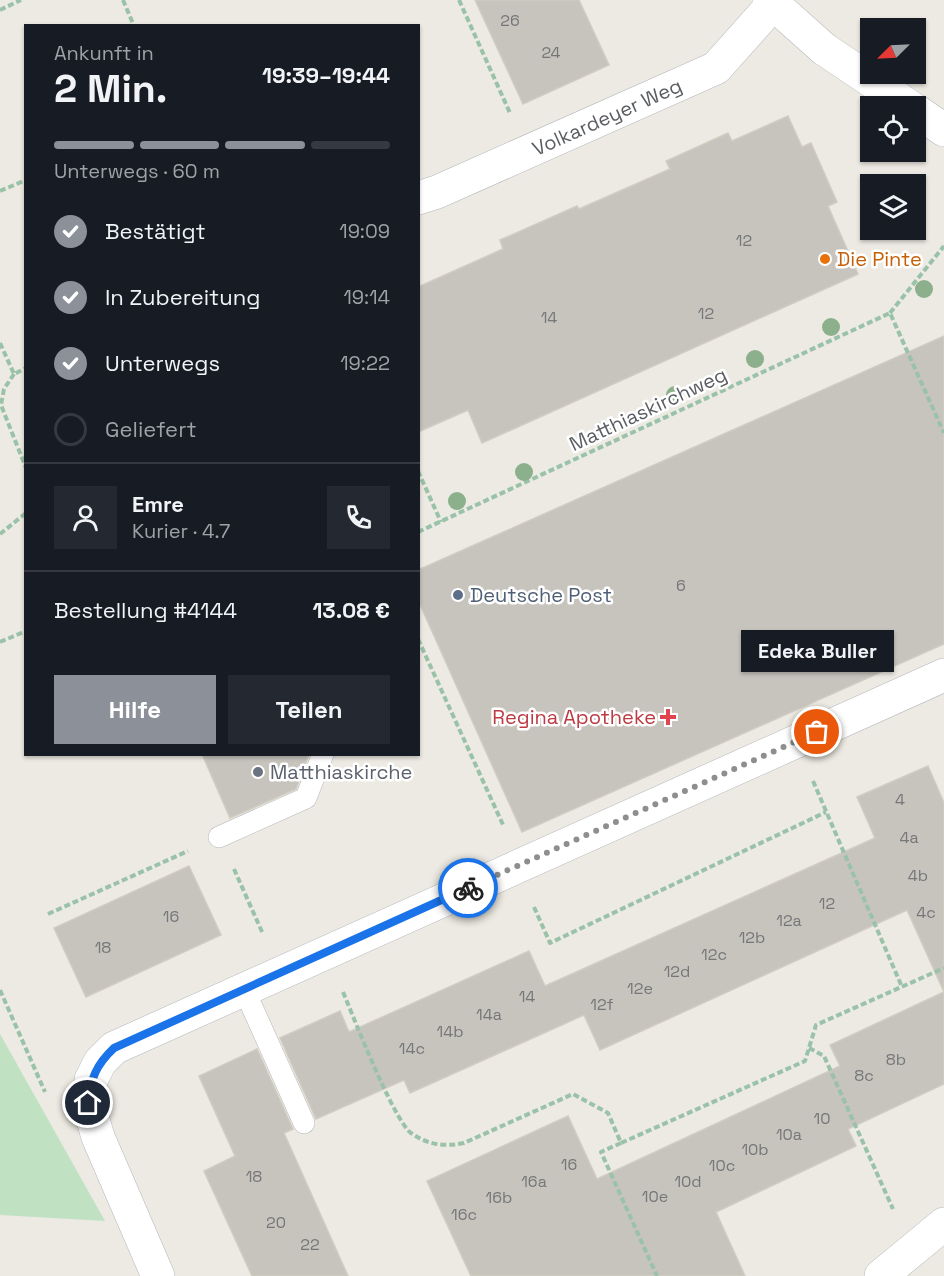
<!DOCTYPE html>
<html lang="de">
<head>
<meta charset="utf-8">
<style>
  body { margin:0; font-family:"Space Grotesk",sans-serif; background:#242831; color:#f1f3f6; height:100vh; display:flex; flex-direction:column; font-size:22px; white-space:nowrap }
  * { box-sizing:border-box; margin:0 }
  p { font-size:20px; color:#9ea1a6 }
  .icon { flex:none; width:33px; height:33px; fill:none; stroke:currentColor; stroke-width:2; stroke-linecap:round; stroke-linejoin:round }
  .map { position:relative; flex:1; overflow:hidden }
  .drawer { position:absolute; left:24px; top:24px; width:396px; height:732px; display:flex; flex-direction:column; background:#171b24; border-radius:0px; box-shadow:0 2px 4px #0004 }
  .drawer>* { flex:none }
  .needle { width:39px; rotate:246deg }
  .controls { position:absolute; left:860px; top:18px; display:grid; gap:12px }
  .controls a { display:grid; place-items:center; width:66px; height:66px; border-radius:0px; background:#171b24; box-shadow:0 2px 4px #0004; font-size:30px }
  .pin { position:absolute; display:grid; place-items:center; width:51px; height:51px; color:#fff; margin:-26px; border:3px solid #fff; border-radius:50%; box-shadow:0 2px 6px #0007 }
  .courier { position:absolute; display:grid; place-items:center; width:60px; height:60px; margin:-30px; border:4px solid #1a73e8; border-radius:50%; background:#fff; color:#222; box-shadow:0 2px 8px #0007 }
  .bubble { position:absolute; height:42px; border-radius:0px; background:#171b24; box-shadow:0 2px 4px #0004; font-size:20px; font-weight:700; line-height:42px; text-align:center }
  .head em { font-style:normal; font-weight:700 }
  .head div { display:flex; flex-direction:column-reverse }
  .head { display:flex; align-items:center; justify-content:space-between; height:102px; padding:0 30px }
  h1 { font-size:39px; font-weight:700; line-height:45px }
  .bar { display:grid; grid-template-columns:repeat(4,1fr); gap:9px 6px; align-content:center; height:72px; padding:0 30px }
  .bar i { height:8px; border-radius:4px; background:#363941 }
  .bar .current { background:#8c9099 }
  .bar p { grid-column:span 4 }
  .line { display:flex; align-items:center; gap:15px; padding:0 30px; border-top:2px solid #363941 }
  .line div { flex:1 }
  .round { display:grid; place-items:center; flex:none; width:63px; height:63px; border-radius:0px; background:#242831 }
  ol { padding:0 30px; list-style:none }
  li { display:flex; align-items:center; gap:18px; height:66px }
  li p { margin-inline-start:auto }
  li .icon { padding:6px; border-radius:50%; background:#8c9099; color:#fff; stroke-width:4 }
  li:last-child { color:#9ea1a6 }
  li i { width:33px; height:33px; border:3px solid #363941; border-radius:50% }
  .button { display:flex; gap:12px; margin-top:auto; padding:12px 30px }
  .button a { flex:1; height:69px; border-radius:0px; background:#8c9099; color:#fff; font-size:24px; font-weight:700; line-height:69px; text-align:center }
  .button a+a { background:#242831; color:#f1f3f6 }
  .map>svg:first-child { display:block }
  .green { fill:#c0e2c3 }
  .building { fill:#c7c4be; stroke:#d0ccc1; stroke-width:1.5 }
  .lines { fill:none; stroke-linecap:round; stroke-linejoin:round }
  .lane-casing { stroke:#b4b7bb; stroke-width:22 }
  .street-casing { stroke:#b4b7bb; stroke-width:34 }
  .secondary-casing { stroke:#b5b8bd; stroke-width:34 }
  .path { stroke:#9ac2a8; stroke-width:4; stroke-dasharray:6 3; stroke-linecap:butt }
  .lane { stroke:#fff; stroke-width:21 }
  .street { stroke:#fff; stroke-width:33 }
  .secondary { stroke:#fff; stroke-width:33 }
  .tree { fill:#8bb08b }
  .done { stroke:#8d8e8e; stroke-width:6; stroke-dasharray:0 10.8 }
  .route { stroke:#1a73e8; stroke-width:8 }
  .food-dot { fill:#e8710a; stroke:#fff; stroke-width:2 }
  .service-dot { fill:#5c6f8a; stroke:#fff; stroke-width:2 }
  .health-dot { fill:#e0444e; stroke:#fff; stroke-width:2 }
  .worship-dot { fill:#6b7280; stroke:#fff; stroke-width:2 }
  .labels { text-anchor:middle; stroke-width:5; stroke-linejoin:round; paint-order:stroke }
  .number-label { font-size:16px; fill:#757778 }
  .street-label { font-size:20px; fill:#5a5d61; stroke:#fff }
  .food-label { font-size:20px; fill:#c56008; stroke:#fff; text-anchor:start }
  .service-label { font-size:20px; fill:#4e5e75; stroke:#fff; text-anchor:start }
  .health-label { font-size:20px; fill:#be3a42; stroke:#fff; text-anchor:end }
  .worship-label { font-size:20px; fill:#5b616d; stroke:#fff; text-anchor:start }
</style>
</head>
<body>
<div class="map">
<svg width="944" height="1276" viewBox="0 0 944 1276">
  <rect width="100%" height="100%" fill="#eceae2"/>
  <polygon class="green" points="0,1034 105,1221 0,1215"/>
  <g class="building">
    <polygon points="475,0 579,0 609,65 523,104"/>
    <polygon points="788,116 802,147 811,143 837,202 828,206 858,274 482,443 468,410 418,432 418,287 503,249 500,240 577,206 579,209 670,169 666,161 728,133 732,141"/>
    <polygon points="944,336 944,644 522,832 418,600 418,570"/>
    <polygon points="202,754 309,754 296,789 230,818"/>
    <polygon points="928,766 944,803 944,1084 848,1129 856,1146 716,1212 745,1276 471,1276 427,1181 568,1116 597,1179 840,1066 830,1045 944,992 907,910 600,1050 584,1015 410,1093 404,1080 316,1119 280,1038 340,1011 349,1032 529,951 545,986 875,838 857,797"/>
    <polygon points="189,866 221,935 86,997 54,928"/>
    <polygon points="257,1049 293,1129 284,1133 348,1276 252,1276 204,1171 235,1156 199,1076"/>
  </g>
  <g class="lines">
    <g class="lane-casing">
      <g id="lane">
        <polyline points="219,837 306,798 323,754"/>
        <polyline points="244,989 304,1123"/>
      </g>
    </g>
    <g class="street-casing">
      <g id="street">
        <polyline points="418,198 437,192 716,68 773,4"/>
        <polyline points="158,1276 98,1137 88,1103 91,1080 100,1062 114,1048 944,675"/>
        <polyline points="881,1276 944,1224"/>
      </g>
    </g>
    <g class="secondary-casing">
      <g id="secondary">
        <polyline points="769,0 824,49 909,106"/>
        <polyline points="915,110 944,130"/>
      </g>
    </g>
    <g class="path">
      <polyline points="123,0 134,26"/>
      <polyline points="459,0 510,113"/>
      <polyline points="0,10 21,0"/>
      <polyline points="0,191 26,180"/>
      <polyline points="890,313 944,246"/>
      <polyline points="0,343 14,374 26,368"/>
      <polyline points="14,374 4,389 1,405 26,468"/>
      <polyline points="418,471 441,522"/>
      <polyline points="418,532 890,313 944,433"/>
      <polyline points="0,534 26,513"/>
      <polyline points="418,639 504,827"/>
      <polyline points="0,642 26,631"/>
      <polyline points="813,781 902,987"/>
      <polyline points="234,869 263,934"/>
      <polyline points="534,907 550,943 826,812"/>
      <polyline points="48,914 188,851"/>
      <polyline points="0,990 45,1092"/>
      <path d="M343,992C354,1018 393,1119 411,1133C428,1145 444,1147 464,1143L573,1094L608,1113L621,1143L805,1061L816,1025L944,968"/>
      <polyline points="809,1048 824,1056 893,1209"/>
      <polyline points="621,1143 601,1152 657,1276"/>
    </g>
    <use href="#lane" class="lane"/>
    <use href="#street" class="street"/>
    <use href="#secondary" class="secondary"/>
  </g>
  <g class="tree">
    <circle cx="924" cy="289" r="9"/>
    <circle cx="831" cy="327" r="9"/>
    <circle cx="755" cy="359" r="9"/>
    <circle cx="675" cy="395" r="9"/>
    <circle cx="604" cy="430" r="9"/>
    <circle cx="524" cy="472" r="9"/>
    <circle cx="457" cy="501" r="9"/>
  </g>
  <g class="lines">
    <polyline class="done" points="468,888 817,732"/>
    <path class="route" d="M88,1103C91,1078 96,1065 114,1048L468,888"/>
  </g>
  <circle class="food-dot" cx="825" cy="259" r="6"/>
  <circle class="service-dot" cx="458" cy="595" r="6"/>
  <path class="health-dot" d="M665 708h6v6h6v6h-6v6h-6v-6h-6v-6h6z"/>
  <circle class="worship-dot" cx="258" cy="772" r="6"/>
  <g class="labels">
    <g class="number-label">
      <text x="510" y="26">26</text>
      <text x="551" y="58">24</text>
      <text x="744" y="246">12</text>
      <text x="706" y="319">12</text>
      <text x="549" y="323">14</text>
      <text x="681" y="591">6</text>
      <text x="900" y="805">4</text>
      <text x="909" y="843">4a</text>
      <text x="918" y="881">4b</text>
      <text x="827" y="909">12</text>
      <text x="926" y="918">4c</text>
      <text x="171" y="922">16</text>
      <text x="789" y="926">12a</text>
      <text x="752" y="943">12b</text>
      <text x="103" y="953">18</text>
      <text x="714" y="960">12c</text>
      <text x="677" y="977">12d</text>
      <text x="640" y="994">12e</text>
      <text x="527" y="1002">14</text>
      <text x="602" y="1010">12f</text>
      <text x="489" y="1020">14a</text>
      <text x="450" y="1037">14b</text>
      <text x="412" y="1054">14c</text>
      <text x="896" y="1065">8b</text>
      <text x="864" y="1081">8c</text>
      <text x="822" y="1124">10</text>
      <text x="789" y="1140">10a</text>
      <text x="755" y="1155">10b</text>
      <text x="569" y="1170">16</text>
      <text x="722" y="1171">10c</text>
      <text x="254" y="1182">18</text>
      <text x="534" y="1187">16a</text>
      <text x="688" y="1187">10d</text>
      <text x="655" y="1202">10e</text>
      <text x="499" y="1203">16b</text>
      <text x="464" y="1220">16c</text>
      <text x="276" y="1228">20</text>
      <text x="310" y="1250">22</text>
    </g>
    <g class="street-label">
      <text transform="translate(607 117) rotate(-24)" y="7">Volkardeyer Weg</text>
      <text transform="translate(648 409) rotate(-25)" y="7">Matthiaskirchweg</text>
    </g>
    <g class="food-label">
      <text x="837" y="266">Die Pinte</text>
    </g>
    <g class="service-label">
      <text x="470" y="602">Deutsche Post</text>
    </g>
    <g class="health-label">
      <text x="656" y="724">Regina Apotheke</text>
    </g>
    <g class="worship-label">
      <text x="270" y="779">Matthiaskirche</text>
    </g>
  </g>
</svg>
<div class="controls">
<a><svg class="needle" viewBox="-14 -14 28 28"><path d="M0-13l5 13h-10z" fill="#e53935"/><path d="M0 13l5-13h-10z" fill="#9ea1a6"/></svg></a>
<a><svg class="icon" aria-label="locate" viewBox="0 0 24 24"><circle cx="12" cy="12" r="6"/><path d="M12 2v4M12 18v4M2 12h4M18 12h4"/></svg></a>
<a><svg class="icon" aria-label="layers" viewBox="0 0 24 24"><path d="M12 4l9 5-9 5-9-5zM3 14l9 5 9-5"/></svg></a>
</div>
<div class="pin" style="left:817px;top:732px;background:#ea580c"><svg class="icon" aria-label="bag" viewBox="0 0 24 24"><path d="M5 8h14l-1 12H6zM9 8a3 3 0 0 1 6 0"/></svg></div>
<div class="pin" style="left:88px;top:1103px;background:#1f2937"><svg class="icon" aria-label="home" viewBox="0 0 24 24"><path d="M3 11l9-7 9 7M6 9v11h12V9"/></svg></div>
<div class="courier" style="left:468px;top:888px"><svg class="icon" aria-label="bike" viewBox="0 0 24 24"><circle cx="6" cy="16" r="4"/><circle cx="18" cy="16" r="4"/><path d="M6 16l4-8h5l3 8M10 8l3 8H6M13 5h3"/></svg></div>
<div class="bubble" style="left:741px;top:630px;width:153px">Edeka Buller</div>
<section class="drawer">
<div class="head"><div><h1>2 Min.</h1><p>Ankunft in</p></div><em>19:39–19:44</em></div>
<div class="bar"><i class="current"></i><i class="current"></i><i class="current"></i><i></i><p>Unterwegs · 60 m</p></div>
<ol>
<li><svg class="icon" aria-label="check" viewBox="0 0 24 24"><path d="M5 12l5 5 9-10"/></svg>Bestätigt<p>19:09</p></li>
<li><svg class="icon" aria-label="check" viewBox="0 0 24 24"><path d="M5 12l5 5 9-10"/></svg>In Zubereitung<p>19:14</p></li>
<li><svg class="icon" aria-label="check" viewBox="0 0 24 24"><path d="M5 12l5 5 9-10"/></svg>Unterwegs<p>19:22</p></li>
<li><i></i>Geliefert</li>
</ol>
<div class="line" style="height:108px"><a class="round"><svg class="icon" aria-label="person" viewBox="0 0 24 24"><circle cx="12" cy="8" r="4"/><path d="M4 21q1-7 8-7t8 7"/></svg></a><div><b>Emre</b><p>Kurier · 4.7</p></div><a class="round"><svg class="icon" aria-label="phone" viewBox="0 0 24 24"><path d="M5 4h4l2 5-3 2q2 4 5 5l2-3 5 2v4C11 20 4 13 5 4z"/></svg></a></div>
<div class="line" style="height:78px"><div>Bestellung #4144</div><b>13.08 €</b></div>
<div class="button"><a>Hilfe</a><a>Teilen</a></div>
</section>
</div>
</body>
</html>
